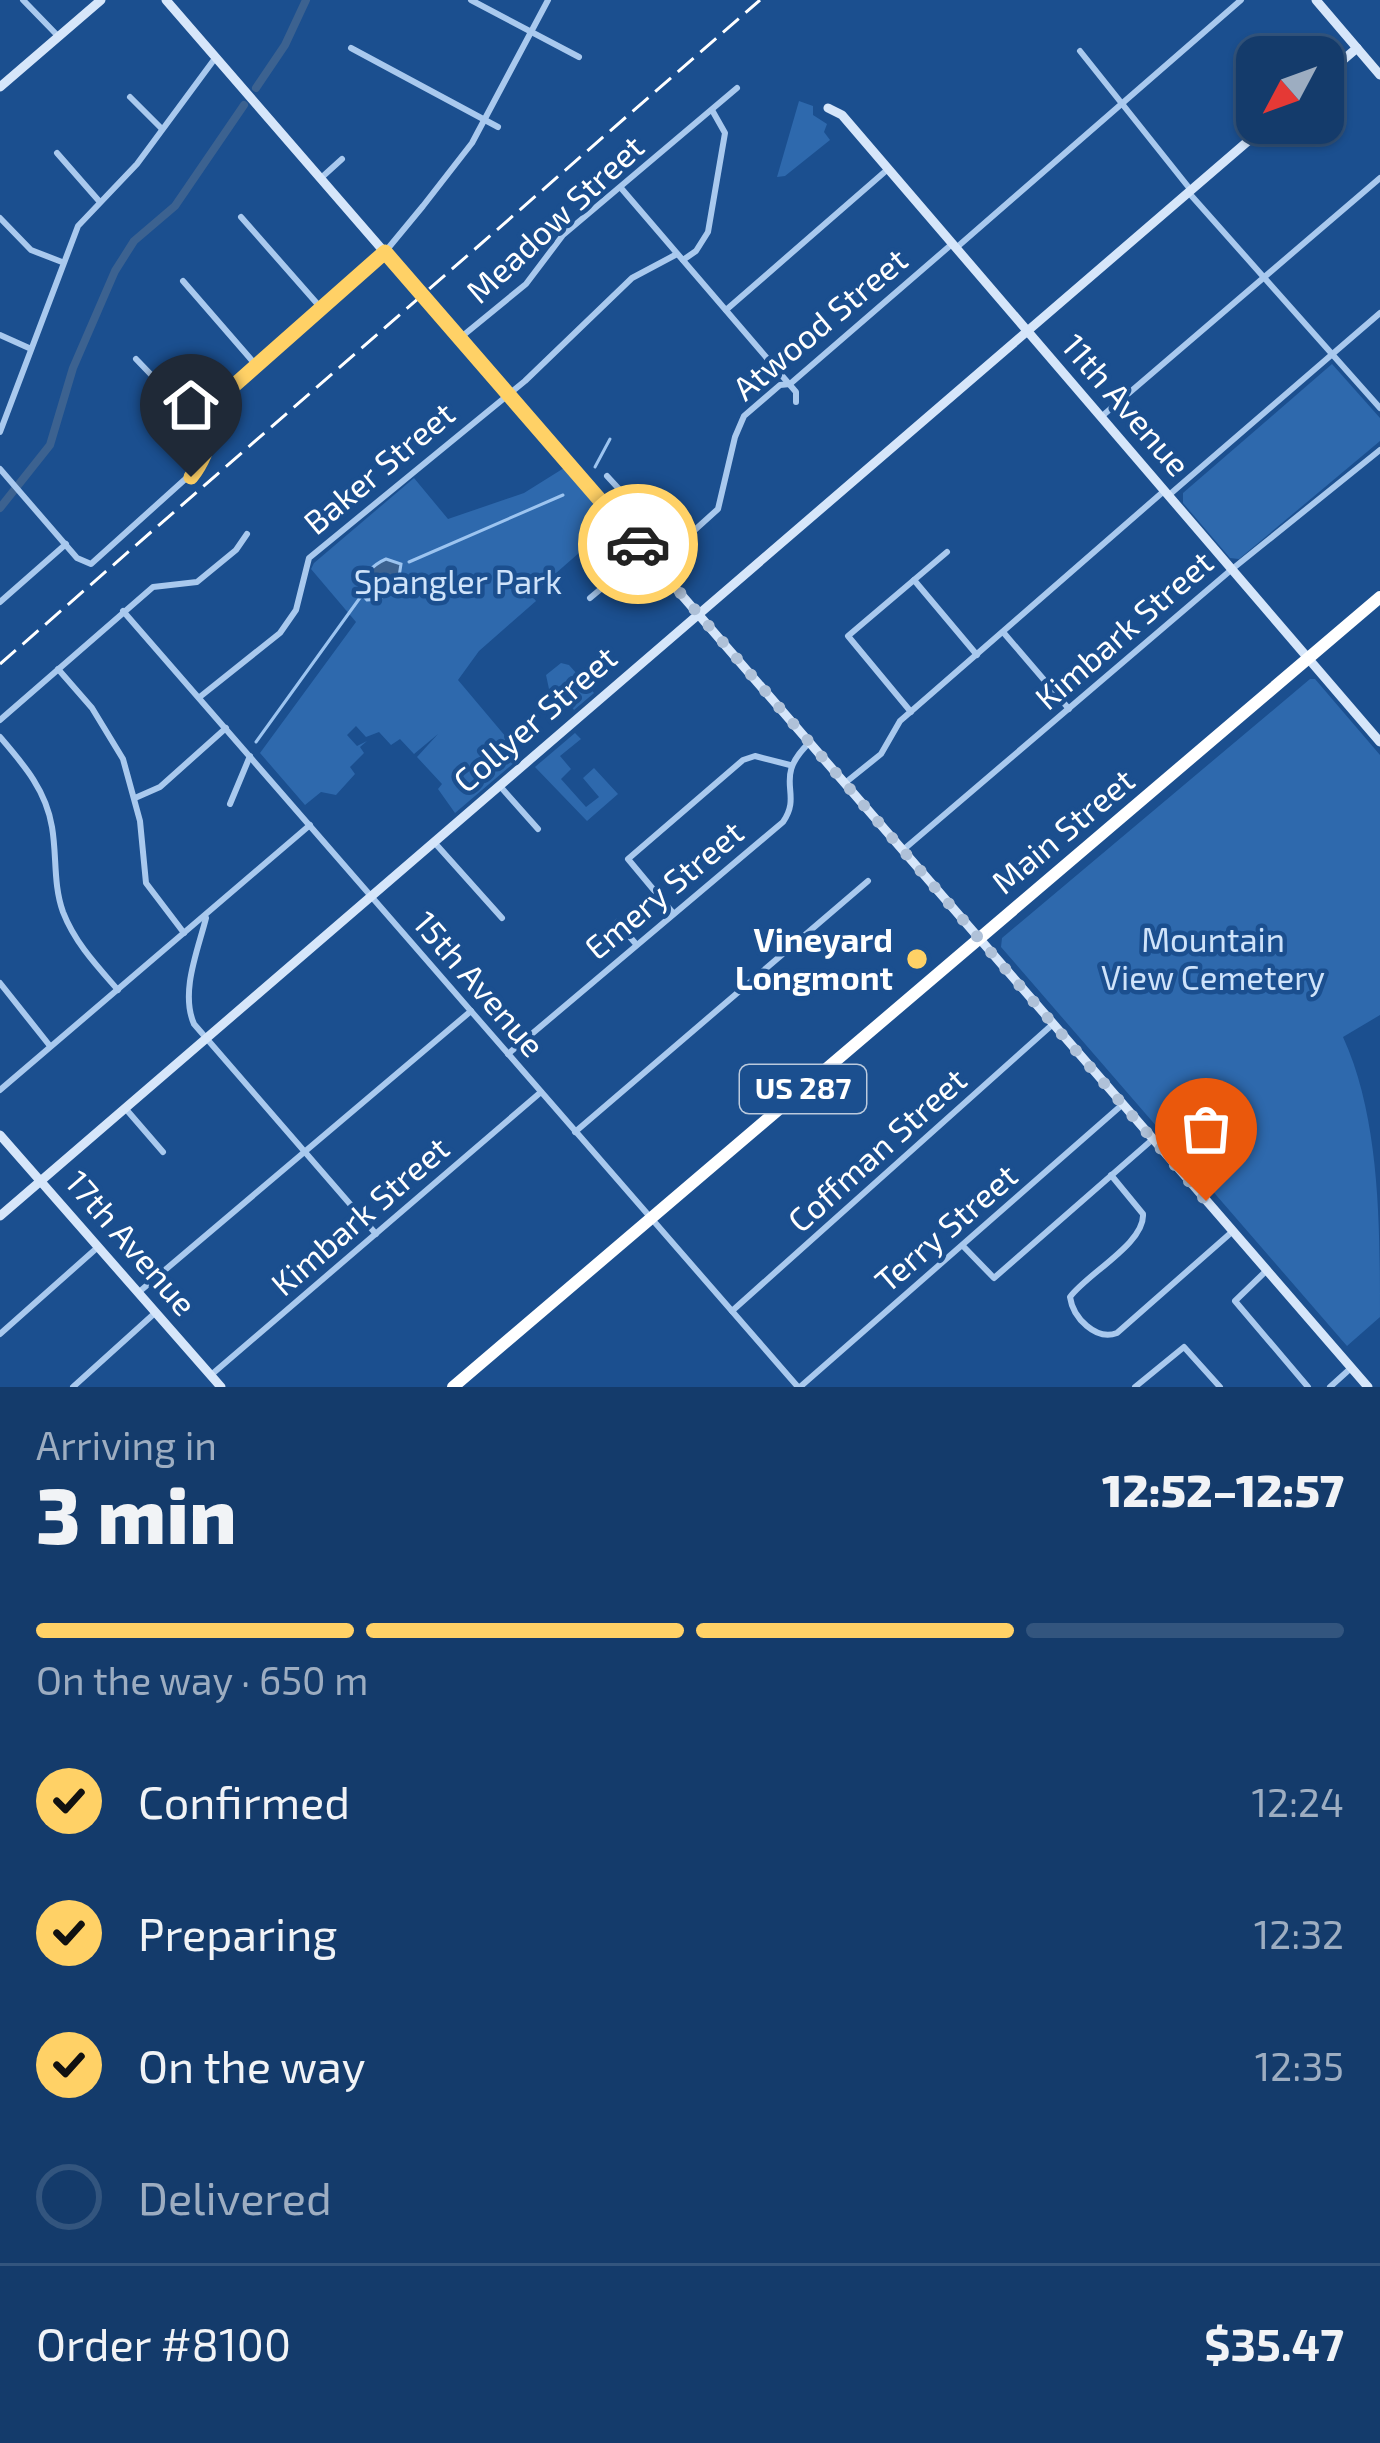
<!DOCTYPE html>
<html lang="en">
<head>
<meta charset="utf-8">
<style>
  body { margin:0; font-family:"Exo 2",sans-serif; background:#214673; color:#f1f3f6; height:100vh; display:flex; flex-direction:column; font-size:45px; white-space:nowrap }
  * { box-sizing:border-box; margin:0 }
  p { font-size:39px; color:#9dadc1 }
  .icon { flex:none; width:66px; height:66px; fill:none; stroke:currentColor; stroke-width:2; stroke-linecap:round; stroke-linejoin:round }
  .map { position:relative; height:1387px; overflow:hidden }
  .details { display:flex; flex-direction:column; background:#143b6b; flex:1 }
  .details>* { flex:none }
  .needle { width:78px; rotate:229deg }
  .fabs { position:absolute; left:1236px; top:36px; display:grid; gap:24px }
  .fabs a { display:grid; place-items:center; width:108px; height:108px; border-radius:24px; background:#143b6b; box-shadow:0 3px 9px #0004,0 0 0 3px #33557e; font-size:60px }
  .pin { position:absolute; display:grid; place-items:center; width:102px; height:102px; color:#fff; margin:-123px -51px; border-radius:50% 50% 50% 0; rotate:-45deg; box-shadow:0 0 12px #0007 }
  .pin .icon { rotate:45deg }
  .courier { position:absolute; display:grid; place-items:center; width:120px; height:120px; margin:-60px; border:9px solid #ffd166; border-radius:50%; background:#fff; color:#222; box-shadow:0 3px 15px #0007 }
  .summary em { font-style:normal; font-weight:800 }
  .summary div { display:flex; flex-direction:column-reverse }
  .summary { display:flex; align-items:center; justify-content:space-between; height:204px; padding:0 36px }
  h1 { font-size:78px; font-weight:800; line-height:90px }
  .bar { display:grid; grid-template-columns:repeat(4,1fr); gap:18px 12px; align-content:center; height:144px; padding:0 36px }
  .bar i { height:15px; border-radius:9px; background:#33557e }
  .bar .active { background:#ffd166 }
  .bar p { grid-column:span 4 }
  .line { display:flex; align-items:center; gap:30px; padding:0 36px; border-top:3px solid #33557e }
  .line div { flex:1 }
  ol { padding:0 36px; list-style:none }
  li { display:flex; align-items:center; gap:36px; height:132px }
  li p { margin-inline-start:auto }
  li .icon { padding:12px; border-radius:50%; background:#ffd166; color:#111; stroke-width:4 }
  li:last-child { color:#9dadc1 }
  li i { width:66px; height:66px; border:6px solid #33557e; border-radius:50% }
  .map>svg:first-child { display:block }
  .green { fill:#2e69ad }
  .water { fill:#3c6290; stroke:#9cc4f0; stroke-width:3 }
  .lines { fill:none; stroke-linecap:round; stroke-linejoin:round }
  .stream { stroke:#9cc4f0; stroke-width:3 }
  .canal { stroke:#3c6290; stroke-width:8 }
  .street { stroke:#a9c9ee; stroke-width:6 }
  .secondary { stroke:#d6e6fa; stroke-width:9 }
  .highway { stroke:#fff; stroke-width:12 }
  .rail { stroke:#fff; stroke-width:3; stroke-dasharray:21 9; stroke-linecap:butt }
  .done { stroke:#afc1d8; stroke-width:12; stroke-dasharray:0 21.6 }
  .route { stroke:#ffd166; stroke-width:15 }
  .poi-dot { fill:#ffd166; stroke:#1b4f8f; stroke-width:4.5 }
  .labels { text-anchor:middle; stroke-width:9; stroke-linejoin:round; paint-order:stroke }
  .shield { fill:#1b4f8f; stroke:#bbcadd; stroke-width:3 }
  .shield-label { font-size:30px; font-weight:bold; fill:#fff }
  .street-label { font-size:33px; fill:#fff; stroke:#1b4f8f }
  .park-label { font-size:33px; fill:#cfe3fa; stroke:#1b4f8f }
  .poi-label { font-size:33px; font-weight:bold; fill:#fff; stroke:#1b4f8f; text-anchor:end }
</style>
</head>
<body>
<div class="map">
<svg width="1380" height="1387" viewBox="0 0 1380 1387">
  <rect width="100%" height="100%" fill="#1b4f8f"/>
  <g class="green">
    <polygon points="799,101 813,106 813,115 827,124 824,132 830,140 785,176 777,177"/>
    <polygon points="1332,364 1380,418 1380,441 1239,559 1230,558 1183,503 1183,493"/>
    <polygon points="564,468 612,524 531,595 536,601 479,651 458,680 522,756 455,813 438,789 442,784 417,757 438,734 414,754 400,739 391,745 379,732 366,737 356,726 347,735 357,746 367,741 360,747 364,753 350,767 355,774 336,795 321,792 305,805 260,753 356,622 311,569 314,563 414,478 448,519 524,493"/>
    <polygon points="561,663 569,665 594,693 574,710 555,686 549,689 546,675"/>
    <path d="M1310,679H1315L1380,755V1015L1343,1037C1380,1118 1380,1224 1380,1317L1347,1346L1001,947L1002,938Z"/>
    <polygon points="575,733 581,739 560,756 571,769 561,779 586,807 599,797 583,778 594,768 618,794 587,821 535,767"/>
  </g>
  <path class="water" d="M386,559L401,564C399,584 390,600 367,600L360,592C361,577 372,565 386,559Z"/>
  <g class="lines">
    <g class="stream">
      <polyline points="595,467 610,439"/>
      <polyline points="409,562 563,495"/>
      <polyline points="256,742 362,595"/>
    </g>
    <g class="canal">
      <polyline points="256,88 285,45 306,0"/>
      <polyline points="0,508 50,445 73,368 115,271 134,241 175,206 244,105"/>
    </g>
    <g class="street">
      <polyline points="23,0 58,36"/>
      <polyline points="471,0 579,57"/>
      <polyline points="351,48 498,127"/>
      <polyline points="1080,51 1190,189"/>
      <polyline points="130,97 162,129"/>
      <polyline points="57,153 99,201"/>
      <polyline points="321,178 342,159"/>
      <polyline points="621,188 796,392 796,402"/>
      <polyline points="1189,193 1380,408"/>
      <polyline points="241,217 321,308"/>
      <polyline points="0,218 31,250 62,262"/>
      <polyline points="956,248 1241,0"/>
      <polyline points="683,260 696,251 708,232 725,133 712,110"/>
      <polyline points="183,281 255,364"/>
      <polyline points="726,310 888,169"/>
      <polyline points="0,335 29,348"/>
      <polyline points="460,338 526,284 563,235 737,88"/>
      <polyline points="136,359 212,438"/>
      <polyline points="1101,417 1380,178"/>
      <polyline points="0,432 78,226 137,164 216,57"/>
      <polyline points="0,469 77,558 91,564 202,464 216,414 230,389 385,252 423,206 472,143 548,0"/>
      <polyline points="607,476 654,527 687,534"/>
      <polyline points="1169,495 1380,313"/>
      <polyline points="656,565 718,509 735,437 744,416 780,385 790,384 952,244"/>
      <polyline points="914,580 977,655"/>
      <polyline points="590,598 645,552"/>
      <polyline points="0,602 66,544"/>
      <polyline points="123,611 798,1387"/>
      <polyline points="1003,632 1069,709"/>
      <polyline points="58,669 92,708 123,759 140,821 146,883 184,933"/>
      <polyline points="201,696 280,633 296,610 309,558 525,381 632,278 677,254"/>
      <polyline points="911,712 848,636 947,552"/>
      <polyline points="0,720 153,587 197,582 236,550 247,534"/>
      <path d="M0,737C24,765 46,790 52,827C57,856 53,884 63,912C75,943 97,966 118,990"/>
      <polyline points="845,783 881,754 900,721 1164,491"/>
      <polyline points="499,785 538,829"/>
      <polyline points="135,798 160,787 226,728"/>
      <polyline points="230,804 250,756"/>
      <polyline points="434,842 502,918"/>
      <polyline points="903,850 1231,570 1380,450"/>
      <polyline points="673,913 628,859 743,760 755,756 790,765"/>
      <path d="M206,918C198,950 180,992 194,1024L376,1234"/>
      <polyline points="617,922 636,944"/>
      <polyline points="0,983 50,1046"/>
      <path d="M508,1054L783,822C804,792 771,779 810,742"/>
      <polyline points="0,1090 310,825"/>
      <polyline points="125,1108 163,1152"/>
      <polyline points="575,1132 868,881"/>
      <path d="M1111,1175L1143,1214C1145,1243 1088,1273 1070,1297C1073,1318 1096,1341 1117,1333L1233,1231"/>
      <polyline points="963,1246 994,1278 1153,1139"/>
      <polyline points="1267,1270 1235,1301 1308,1387"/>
      <polyline points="139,1292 471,1011"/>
      <polyline points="732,1311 1053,1024"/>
      <polyline points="0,1334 98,1247"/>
      <polyline points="211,1375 541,1092"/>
      <polyline points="73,1387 156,1312"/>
      <polyline points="800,1387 1123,1104"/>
      <polyline points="1135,1387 1184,1347 1220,1387"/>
      <polyline points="1330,1387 1351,1368"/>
    </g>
    <g class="secondary">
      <polyline points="166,0 1368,1387"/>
      <polyline points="1316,0 1380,75"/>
      <polyline points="1323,77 1357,48"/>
      <polyline points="0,87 101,0"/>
      <polyline points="828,108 842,115 1380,742"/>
      <polyline points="0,1135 221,1387"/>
      <polyline points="0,1216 1269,123"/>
    </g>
    <polyline class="highway" points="453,1387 1380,597"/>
    <polyline class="rail" points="0,664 760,0"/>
  </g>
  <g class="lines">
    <polyline class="done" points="638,544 1206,1201"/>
    <path class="route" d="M191,477C213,450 211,417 230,389L385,252L638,544"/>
  </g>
  <circle class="poi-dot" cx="917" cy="959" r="12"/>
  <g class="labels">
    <rect class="shield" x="740" y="1065" width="126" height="48" rx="9"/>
    <g class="shield-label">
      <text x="803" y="1099">US 287</text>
    </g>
    <g class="street-label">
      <text transform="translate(555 219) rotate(-43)" y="12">Meadow Street</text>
      <text transform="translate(820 324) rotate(-40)" y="12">Atwood Street</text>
      <text transform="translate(1126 405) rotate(49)" y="12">11th Avenue</text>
      <text transform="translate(379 468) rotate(-40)" y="12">Baker Street</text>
      <text transform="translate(1124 630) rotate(-41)" y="12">Kimbark Street</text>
      <text transform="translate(535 719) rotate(-41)" y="12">Collyer Street</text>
      <text transform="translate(1063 831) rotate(-40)" y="12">Main Street</text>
      <text transform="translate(664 890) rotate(-40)" y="12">Emery Street</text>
      <text transform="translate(479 984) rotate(49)" y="12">15th Avenue</text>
      <text transform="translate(877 1150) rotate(-42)" y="12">Coffman Street</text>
      <text transform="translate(360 1216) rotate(-41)" y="12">Kimbark Street</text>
      <text transform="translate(946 1228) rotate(-41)" y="12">Terry Street</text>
      <text transform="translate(131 1243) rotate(49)" y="12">17th Avenue</text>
    </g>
    <g class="park-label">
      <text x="458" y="594">Spangler Park</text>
      <text x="1213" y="952">Mountain<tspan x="1213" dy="38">View Cemetery</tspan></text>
    </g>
    <g class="poi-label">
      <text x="893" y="952">Vineyard<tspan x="893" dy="38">Longmont</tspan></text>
    </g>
  </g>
</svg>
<div class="fabs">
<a><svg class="needle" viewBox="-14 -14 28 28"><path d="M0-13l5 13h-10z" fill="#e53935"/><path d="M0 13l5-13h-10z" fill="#9dadc1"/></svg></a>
</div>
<div class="pin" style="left:1206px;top:1201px;background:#ea580c"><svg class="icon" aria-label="bag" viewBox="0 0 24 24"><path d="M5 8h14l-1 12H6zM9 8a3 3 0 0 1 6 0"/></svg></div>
<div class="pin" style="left:191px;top:477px;background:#1f2937"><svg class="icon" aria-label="home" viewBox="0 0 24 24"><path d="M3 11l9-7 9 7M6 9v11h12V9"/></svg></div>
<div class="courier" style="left:638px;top:544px"><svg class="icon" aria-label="car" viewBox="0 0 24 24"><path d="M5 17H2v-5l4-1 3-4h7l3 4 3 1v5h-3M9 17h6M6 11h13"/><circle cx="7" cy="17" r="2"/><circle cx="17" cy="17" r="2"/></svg></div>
</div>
<section class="details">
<div class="summary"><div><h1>3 min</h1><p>Arriving in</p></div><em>12:52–12:57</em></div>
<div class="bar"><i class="active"></i><i class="active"></i><i class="active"></i><i></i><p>On the way · 650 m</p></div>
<ol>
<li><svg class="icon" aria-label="check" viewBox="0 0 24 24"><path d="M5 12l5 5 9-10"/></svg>Confirmed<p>12:24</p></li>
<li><svg class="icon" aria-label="check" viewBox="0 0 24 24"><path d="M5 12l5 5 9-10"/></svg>Preparing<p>12:32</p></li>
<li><svg class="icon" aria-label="check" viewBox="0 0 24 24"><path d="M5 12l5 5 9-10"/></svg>On the way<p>12:35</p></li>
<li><i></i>Delivered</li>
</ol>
<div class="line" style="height:156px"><div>Order #8100</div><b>$35.47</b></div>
</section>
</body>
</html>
